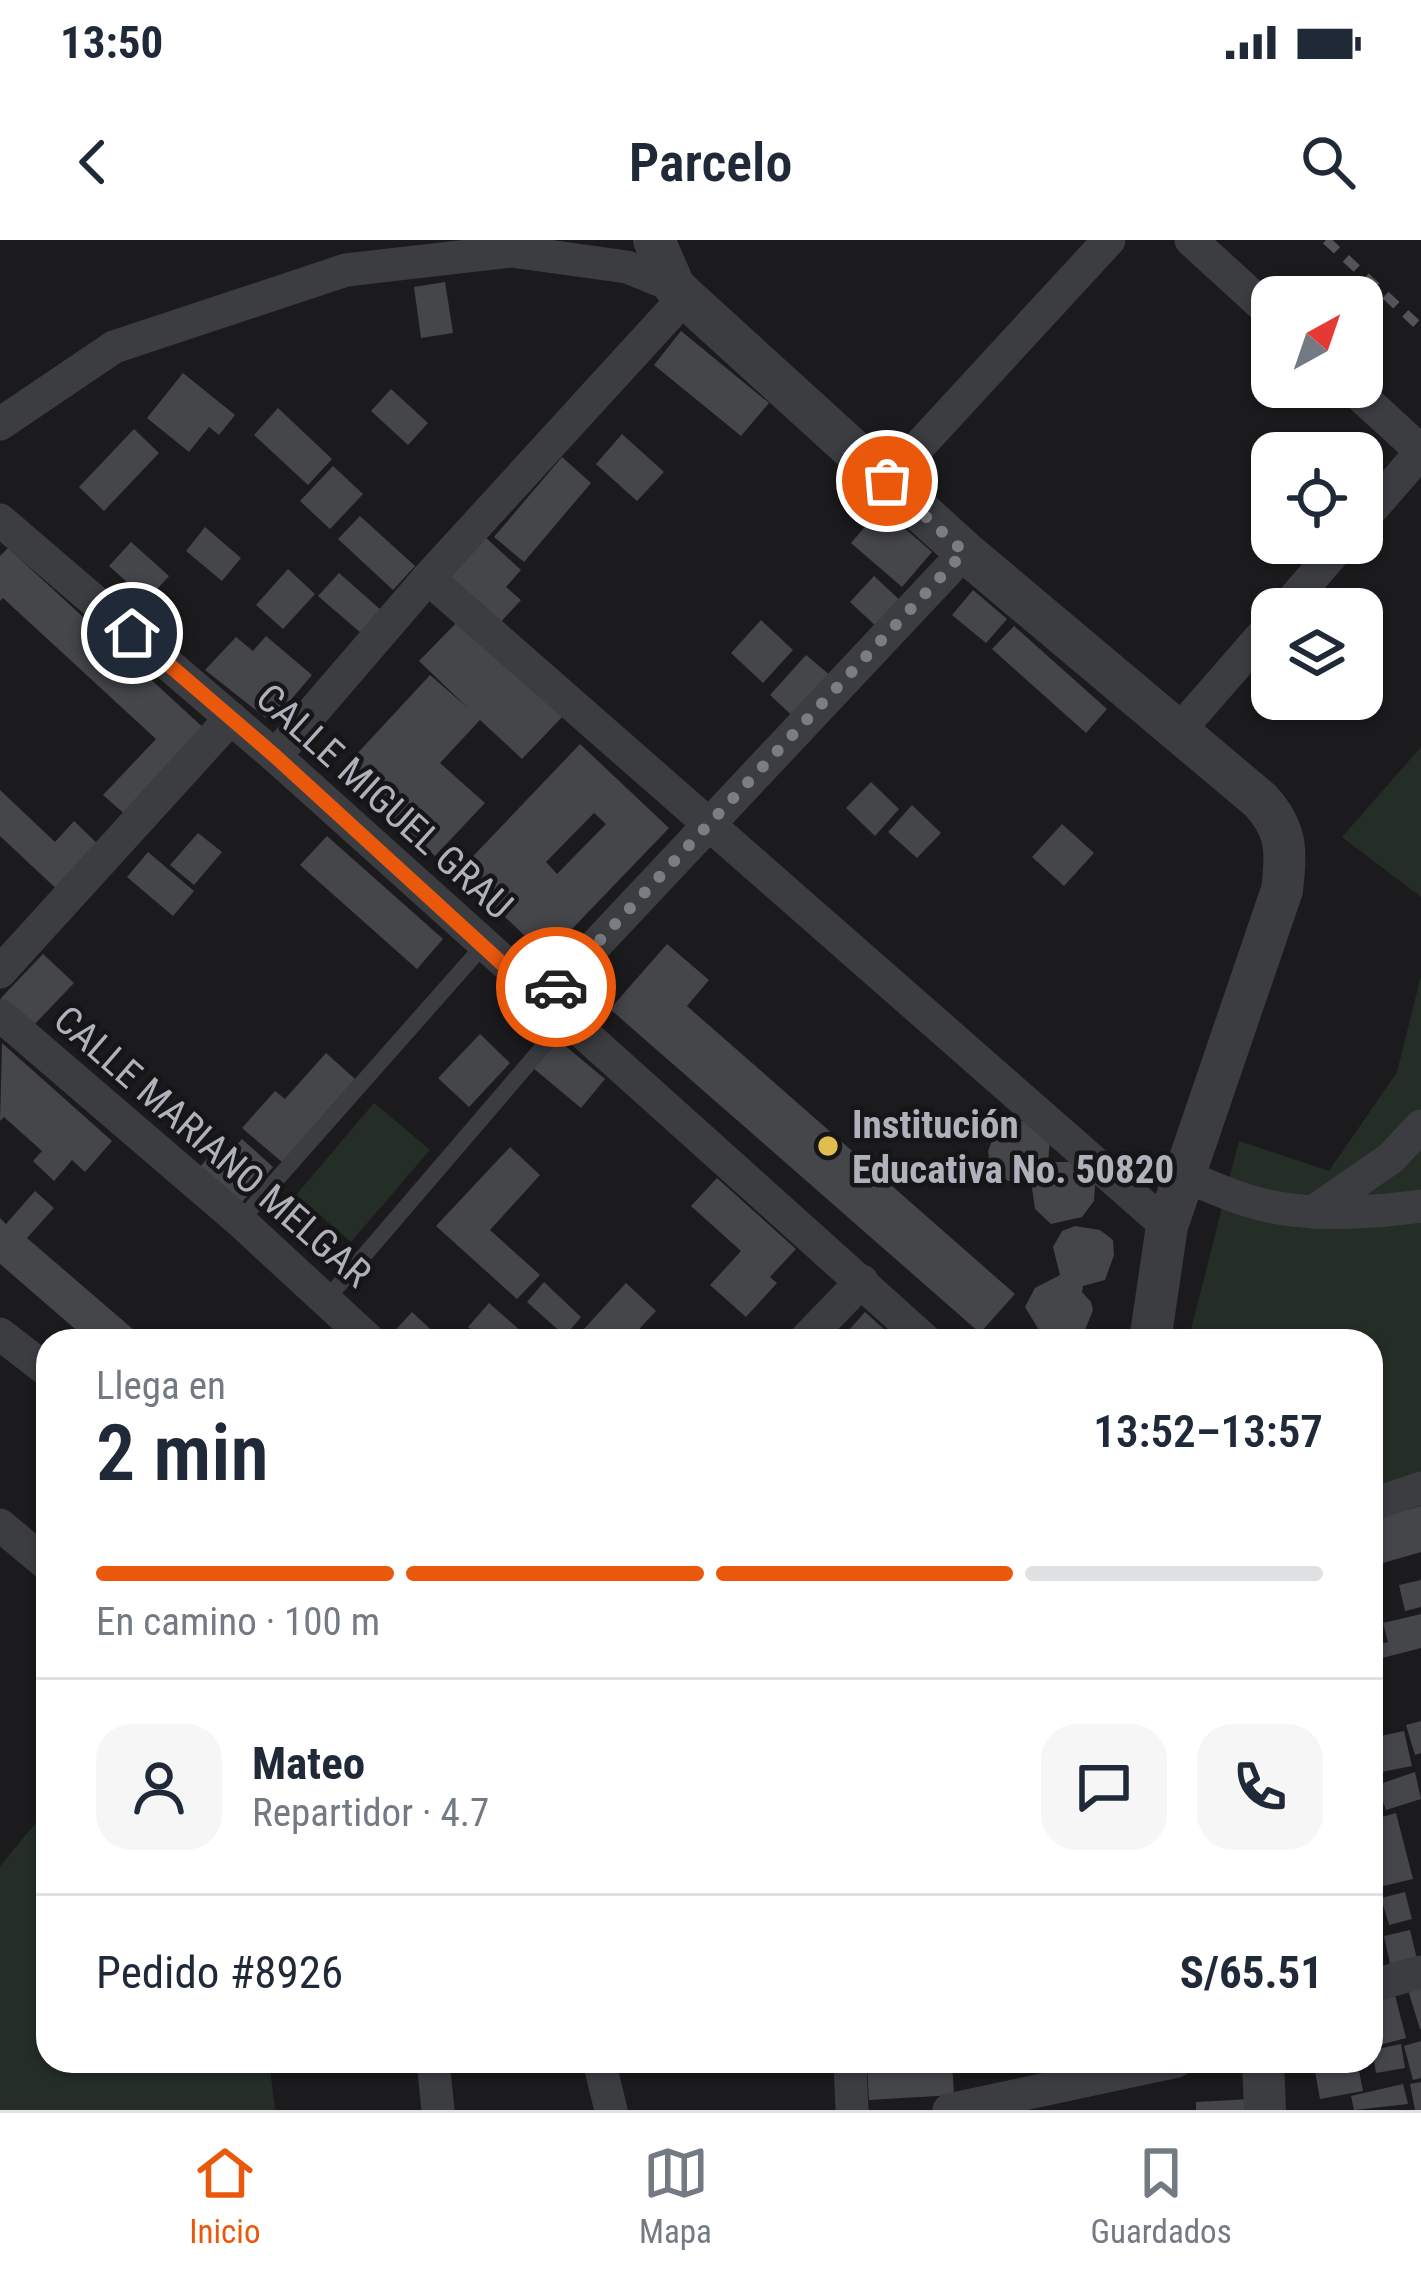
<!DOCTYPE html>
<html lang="es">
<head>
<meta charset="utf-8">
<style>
  body { margin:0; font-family:"Roboto Condensed",sans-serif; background:#f6f6f7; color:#1f2937; height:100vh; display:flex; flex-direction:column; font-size:45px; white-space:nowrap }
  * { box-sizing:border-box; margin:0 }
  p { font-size:39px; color:#747a83 }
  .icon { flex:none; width:66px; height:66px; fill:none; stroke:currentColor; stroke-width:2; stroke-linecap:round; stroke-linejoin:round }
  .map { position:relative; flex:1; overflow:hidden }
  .sheet { position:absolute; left:36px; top:1089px; width:1347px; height:744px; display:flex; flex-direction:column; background:#fff; border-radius:36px; box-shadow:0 3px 9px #0004 }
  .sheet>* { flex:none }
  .needle { width:78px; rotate:40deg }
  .fabs { position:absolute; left:1251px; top:36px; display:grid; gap:24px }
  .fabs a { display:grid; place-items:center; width:132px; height:132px; border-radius:24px; background:#fff; box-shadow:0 3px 9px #0004; font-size:60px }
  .pin { position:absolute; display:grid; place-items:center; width:102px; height:102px; color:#fff; margin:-51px; border:6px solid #fff; border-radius:50%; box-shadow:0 3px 12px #0007 }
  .courier { position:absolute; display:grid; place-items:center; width:120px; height:120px; margin:-60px; border:9px solid #ea580c; border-radius:50%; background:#fff; color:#222; box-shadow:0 3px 15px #0007 }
  .headline em { font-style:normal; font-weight:600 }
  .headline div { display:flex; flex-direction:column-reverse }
  .headline { display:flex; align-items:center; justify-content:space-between; height:204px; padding:0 60px }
  h1 { font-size:78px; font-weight:600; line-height:90px }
  .bar { display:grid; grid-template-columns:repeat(4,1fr); gap:18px 12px; align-content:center; height:144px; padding:0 60px }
  .bar i { height:15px; border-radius:9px; background:#e0e1e3 }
  .bar .selected { background:#ea580c }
  .bar p { grid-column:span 4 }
  .line { display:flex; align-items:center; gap:30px; padding:0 60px; border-top:3px solid #e0e1e3 }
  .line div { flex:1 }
  .round { display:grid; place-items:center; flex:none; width:126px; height:126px; border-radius:36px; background:#f6f6f7 }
  .status { display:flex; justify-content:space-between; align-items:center; height:84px; padding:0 60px; background:#fff; direction:ltr }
  .status svg { height:33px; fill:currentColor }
  header { display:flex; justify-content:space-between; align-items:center; height:156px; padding:0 60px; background:#fff; font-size:54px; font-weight:600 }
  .dock { display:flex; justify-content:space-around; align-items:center; height:168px; border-top:3px solid #e0e1e3; background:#fff; font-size:33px; color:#747a83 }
  .dock a { display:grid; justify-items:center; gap:6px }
  .dock .selected { color:#ea580c }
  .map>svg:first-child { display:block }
  .green { fill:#252d27 }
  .building { fill:#45464a; fill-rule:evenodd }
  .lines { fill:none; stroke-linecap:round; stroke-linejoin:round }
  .service { stroke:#3c3d41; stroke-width:16 }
  .minor { stroke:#3c3d41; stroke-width:33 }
  .tertiary { stroke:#3c3d41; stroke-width:42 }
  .rail { stroke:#53545a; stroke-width:9; stroke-dasharray:15 12; stroke-linecap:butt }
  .done { stroke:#7b7c84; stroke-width:12; stroke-dasharray:0 21.6 }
  .route { stroke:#ea580c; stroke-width:15 }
  .poi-dot { fill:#e1bd4f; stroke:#161618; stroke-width:4.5 }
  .labels { text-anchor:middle; stroke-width:9; stroke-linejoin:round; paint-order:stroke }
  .street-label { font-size:39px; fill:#afb1bb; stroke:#161618 }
  .poi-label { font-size:39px; font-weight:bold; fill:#afb1bb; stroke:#161618; text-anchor:start }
</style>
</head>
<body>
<div class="status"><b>13:50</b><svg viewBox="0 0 49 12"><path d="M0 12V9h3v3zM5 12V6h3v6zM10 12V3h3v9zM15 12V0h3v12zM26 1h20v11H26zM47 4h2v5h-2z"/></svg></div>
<header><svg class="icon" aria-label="back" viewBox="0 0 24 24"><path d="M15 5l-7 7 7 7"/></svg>Parcelo<svg class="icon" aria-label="search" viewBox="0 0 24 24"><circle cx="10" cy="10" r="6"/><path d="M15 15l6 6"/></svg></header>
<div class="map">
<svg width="1421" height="1870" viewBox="0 0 1421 1870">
  <rect width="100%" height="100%" fill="#1b1b1d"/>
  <g class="green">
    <polygon points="1421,507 1421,657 1342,597"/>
    <polygon points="1421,736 1421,1238 1371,1256 1371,1101 1188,1101 1239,901 1329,931 1397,832"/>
    <polygon points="374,863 430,910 351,1002 296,955"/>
    <polygon points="48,1568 48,1821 269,1821 275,1870 0,1870 0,1626"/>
  </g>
  <g class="building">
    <polygon points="445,42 453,93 421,98 414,47"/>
    <polygon points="681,91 769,163 741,196 654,125"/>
    <polygon points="183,133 235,175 219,195 209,187 189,212 147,178"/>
    <polygon points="391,149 428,183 408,205 371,171"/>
    <polygon points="278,168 332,219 308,245 254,195"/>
    <polygon points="134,189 159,213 104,271 79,247"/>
    <polygon points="622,194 664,232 637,261 596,224"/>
    <polygon points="562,217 591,243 524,322 494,297"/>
    <polygon points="333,226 363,254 330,289 300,261"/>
    <polygon points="881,268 932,312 902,347 851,303"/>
    <polygon points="360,276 415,326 393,350 338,299"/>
    <polygon points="205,287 241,318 222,341 186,311"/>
    <polygon points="484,296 521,330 506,347 521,360 498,385 440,333"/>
    <polygon points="131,302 169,336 147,360 109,326"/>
    <polygon points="8,308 208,492 128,577 103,555 156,499 3,358 0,361 0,316"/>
    <polygon points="288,329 315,354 283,389 256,365"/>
    <polygon points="339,333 381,370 361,393 318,356"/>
    <polygon points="874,336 903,363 879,389 850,362"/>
    <polygon points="973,350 1007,379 986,403 952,375"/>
    <polygon points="463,376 565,474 522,519 480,480 440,523 485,563 435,616 342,530 430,435 468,468 419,421"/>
    <polygon points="761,380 793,410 763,443 731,413"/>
    <polygon points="1014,386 1107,469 1086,493 992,409"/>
    <polygon points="266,396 312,435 277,476 267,479 205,430 236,397 253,411"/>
    <polygon points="806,415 837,441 799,482 770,455"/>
    <path d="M580,504L669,588L546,716L458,632ZM594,573L606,584L557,634L546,622Z"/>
    <polygon points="871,542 899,569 875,596 846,568"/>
    <polygon points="0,550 55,602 74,581 104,610 63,655 0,596"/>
    <polygon points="912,565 941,593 917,618 888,592"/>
    <polygon points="1062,584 1094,613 1064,646 1032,617"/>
    <polygon points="198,593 222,612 194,645 170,625"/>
    <polygon points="327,596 443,699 417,729 300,625"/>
    <polygon points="148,612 194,651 173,676 127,637"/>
    <polygon points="667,704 709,740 687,766 1015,1054 980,1093 610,769"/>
    <polygon points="43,714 74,743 32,787 1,758"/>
    <polygon points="480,794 510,823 469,867 438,838"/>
    <polygon points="557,799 605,839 581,868 533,828"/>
    <polygon points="2,803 112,901 85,932 72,920 54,941 33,921 42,911 4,877 0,881"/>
    <polygon points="326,813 355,839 282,922 242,888 275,851 285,859"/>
    <polygon points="1014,879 1029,883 1050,899 1048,922 1074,922 1095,944 1094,961 1082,977 1051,984 1035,969 1031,941 1008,941 990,924 988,911 993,898"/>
    <polygon points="242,899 273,927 241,963 200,927 216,908 226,917"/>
    <polygon points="510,907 540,935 490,990 540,1035 517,1059 436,986"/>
    <polygon points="717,938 796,1009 770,1037 777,1043 746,1077 710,1045 741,1011 691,966"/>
    <polygon points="35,951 54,968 27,998 135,1091 126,1101 89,1101 0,1024 0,978 6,984"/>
    <polygon points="1075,986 1100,990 1113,1000 1114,1015 1105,1040 1083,1046 1082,1052 1091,1062 1093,1070 1085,1090 1061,1101 1042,1095 1025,1067 1035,1048 1060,1035 1053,1007 1062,991"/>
    <polygon points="544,1042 581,1077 565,1096 527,1062"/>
    <polygon points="626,1043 656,1071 628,1101 573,1101"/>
    <polygon points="489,1063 532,1101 484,1101 468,1087"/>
    <polygon points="412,1072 443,1101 396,1101 390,1096"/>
    <polygon points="865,1072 897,1101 839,1101"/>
    <polygon points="1421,1266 1421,1312 1383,1323 1371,1280"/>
    <polygon points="1421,1340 1421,1367 1405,1371 1399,1345"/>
    <polygon points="1421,1374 1421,1408 1382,1418 1379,1404 1388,1402 1383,1383"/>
    <polygon points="1421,1481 1421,1513 1415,1515 1406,1485"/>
    <polygon points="1404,1491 1412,1526 1371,1534 1371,1498"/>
    <polygon points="1415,1532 1421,1559 1386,1570 1377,1545"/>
    <polygon points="1396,1573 1413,1639 1371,1649 1371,1580"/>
    <polygon points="1405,1652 1412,1679 1389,1685 1381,1658"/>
    <polygon points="1410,1690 1419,1727 1392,1733 1384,1696"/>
    <polygon points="1421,1742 1421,1789 1420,1789 1407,1747"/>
    <polygon points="1395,1755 1406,1798 1372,1807 1371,1762"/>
    <polygon points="1421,1801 1421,1838 1413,1840 1404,1806"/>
    <polygon points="1401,1804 1405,1828 1376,1833 1372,1810"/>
    <polygon points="867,1821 952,1821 954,1855 869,1860"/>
    <polygon points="1345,1821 1357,1821 1363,1851 1320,1859 1314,1826"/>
    <polygon points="1421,1842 1421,1870 1415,1870 1410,1844"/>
    <polygon points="1403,1844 1408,1864 1354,1870 1351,1856"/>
    <polygon points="1251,1859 1252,1870 1196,1870 1196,1862"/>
  </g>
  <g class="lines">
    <g class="service">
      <polyline points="240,981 483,706"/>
      <polyline points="326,1060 566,780"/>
    </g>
    <g class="minor">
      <polyline points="1191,0 1272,74"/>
      <polyline points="1351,147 1421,211"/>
      <polyline points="0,184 114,107 346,30 511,11 627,27 674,46"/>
      <polyline points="887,241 1109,0"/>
      <polyline points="0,280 275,516 926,1101"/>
      <polyline points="1362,280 1421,212"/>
      <polyline points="428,338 1167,986"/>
      <polyline points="1285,369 1342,303"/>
      <polyline points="1177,493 1272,384"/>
      <polyline points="275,516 428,338 685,57"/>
      <polyline points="0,732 231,478"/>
      <polyline points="543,761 965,312"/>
      <polyline points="0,775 240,981 370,1101"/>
      <path d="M1187,937C1207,945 1228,955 1249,961C1305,978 1365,973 1421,966"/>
      <polyline points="1313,972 1391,918 1421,886"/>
      <polyline points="0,1094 48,1131"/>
      <polyline points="804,1101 862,1041"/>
      <polyline points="1371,1265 1421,1248"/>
      <polyline points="0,1285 48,1325"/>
      <polyline points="1371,1746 1421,1732"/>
      <polyline points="433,1821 438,1870"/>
      <polyline points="599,1821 611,1870"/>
      <polyline points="850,1821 852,1870"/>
      <polyline points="949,1870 1177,1821"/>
    </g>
    <g class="tertiary">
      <path d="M654,0L674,46L685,57L965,312L1260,560C1287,589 1287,611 1282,650L1167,986L1150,1101"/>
      <polyline points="1263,1821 1265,1870"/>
    </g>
    <polyline class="rail" points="1326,0 1421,88"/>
  </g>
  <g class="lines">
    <polyline class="done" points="556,747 964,312 887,241"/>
    <polyline class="route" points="132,393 275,516 543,761 556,747"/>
  </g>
  <circle class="poi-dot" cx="828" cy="906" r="12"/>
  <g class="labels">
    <g class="street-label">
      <text transform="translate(385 561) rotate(42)" y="14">CALLE MIGUEL GRAU</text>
      <text transform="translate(213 906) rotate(41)" y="14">CALLE MARIANO MELGAR</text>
    </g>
    <g class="poi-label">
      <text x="852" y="898">Institución<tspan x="852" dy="45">Educativa No. 50820</tspan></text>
    </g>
  </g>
</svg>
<div class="fabs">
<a><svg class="needle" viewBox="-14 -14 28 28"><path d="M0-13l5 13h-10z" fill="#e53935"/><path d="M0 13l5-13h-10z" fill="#747a83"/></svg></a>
<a><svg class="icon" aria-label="locate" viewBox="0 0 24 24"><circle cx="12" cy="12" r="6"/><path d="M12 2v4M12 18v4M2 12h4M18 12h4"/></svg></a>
<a><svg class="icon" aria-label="layers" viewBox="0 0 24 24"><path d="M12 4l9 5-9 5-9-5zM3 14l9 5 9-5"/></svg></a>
</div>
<div class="pin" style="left:887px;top:241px;background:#ea580c"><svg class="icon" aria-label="bag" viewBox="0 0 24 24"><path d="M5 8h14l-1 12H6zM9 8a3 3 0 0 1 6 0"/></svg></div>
<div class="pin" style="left:132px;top:393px;background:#1f2937"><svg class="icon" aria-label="home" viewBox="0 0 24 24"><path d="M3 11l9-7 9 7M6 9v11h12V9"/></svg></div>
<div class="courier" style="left:556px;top:747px"><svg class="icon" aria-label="car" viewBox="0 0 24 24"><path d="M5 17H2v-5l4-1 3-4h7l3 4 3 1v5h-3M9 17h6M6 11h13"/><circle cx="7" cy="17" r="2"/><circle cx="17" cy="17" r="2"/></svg></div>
<section class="sheet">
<div class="headline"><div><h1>2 min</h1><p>Llega en</p></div><em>13:52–13:57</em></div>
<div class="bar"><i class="selected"></i><i class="selected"></i><i class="selected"></i><i></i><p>En camino · 100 m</p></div>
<div class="line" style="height:216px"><a class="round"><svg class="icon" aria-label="person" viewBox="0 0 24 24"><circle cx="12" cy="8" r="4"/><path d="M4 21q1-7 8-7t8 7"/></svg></a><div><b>Mateo</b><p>Repartidor · 4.7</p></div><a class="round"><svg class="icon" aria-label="chat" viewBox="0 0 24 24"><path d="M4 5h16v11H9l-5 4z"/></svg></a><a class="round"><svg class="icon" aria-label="phone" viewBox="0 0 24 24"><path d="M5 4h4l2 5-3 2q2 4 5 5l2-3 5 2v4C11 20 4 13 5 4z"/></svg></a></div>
<div class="line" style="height:156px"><div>Pedido #8926</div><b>S/65.51</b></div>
</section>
</div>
<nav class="dock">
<a class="selected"><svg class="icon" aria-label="home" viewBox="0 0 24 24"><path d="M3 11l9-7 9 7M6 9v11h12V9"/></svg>Inicio</a>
<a><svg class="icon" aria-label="map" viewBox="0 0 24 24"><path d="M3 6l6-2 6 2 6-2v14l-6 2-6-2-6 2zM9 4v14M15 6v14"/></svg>Mapa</a>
<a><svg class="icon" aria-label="saved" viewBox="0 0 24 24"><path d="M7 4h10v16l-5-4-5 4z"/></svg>Guardados</a>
</nav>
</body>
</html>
